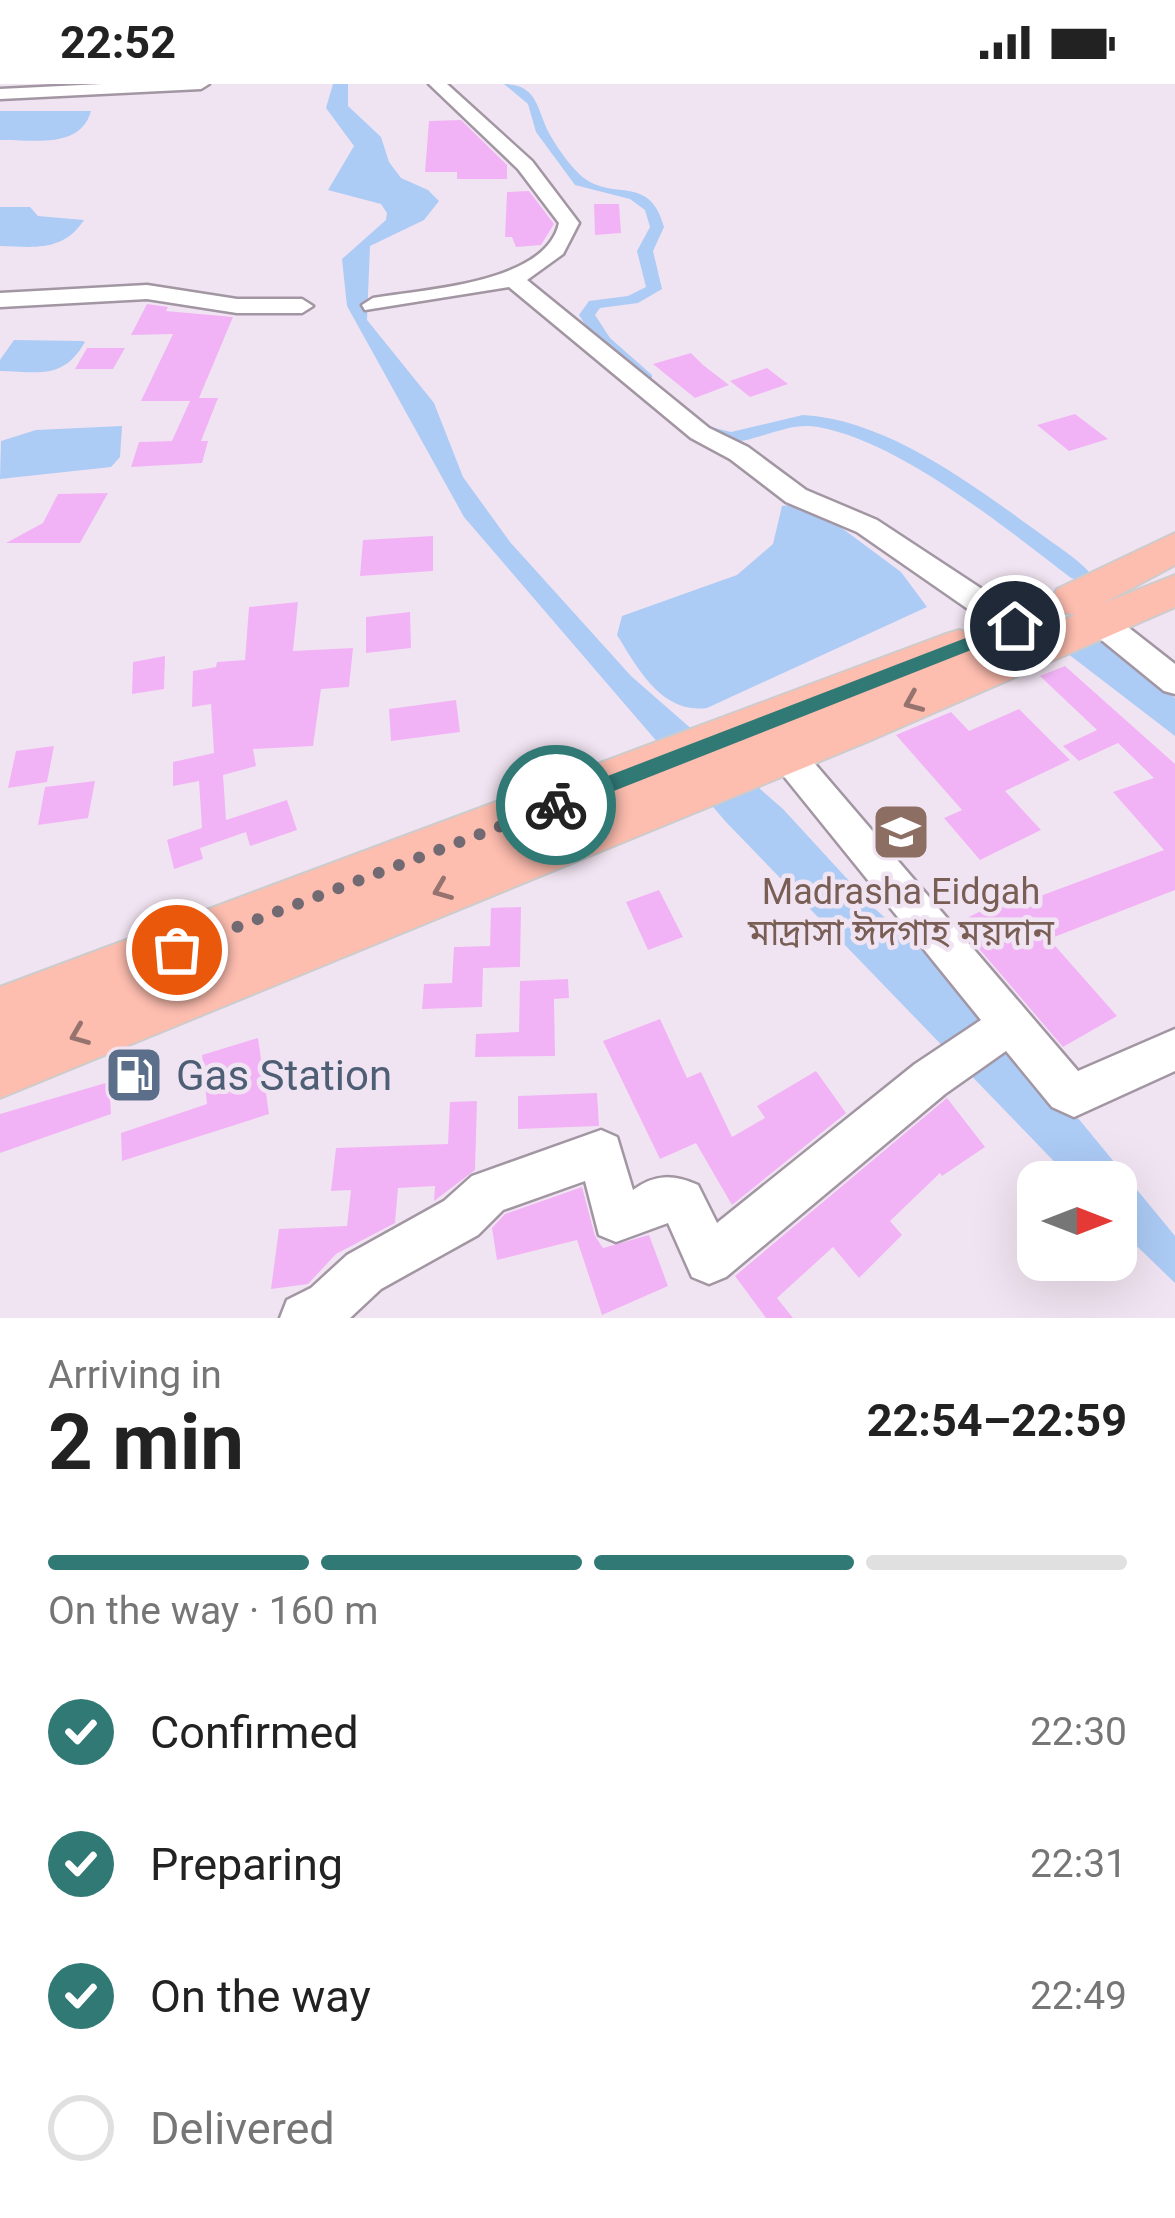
<!DOCTYPE html>
<html lang="en">
<head>
<meta charset="utf-8">
<style>
  body { margin:0; font-family:Roboto,"Noto Sans Bengali",sans-serif; background:#f6f6f6; color:#222; height:100vh; display:flex; flex-direction:column; font-size:45px; white-space:nowrap }
  * { box-sizing:border-box; margin:0 }
  p { font-size:39px; color:#767676 }
  .icon { flex:none; width:66px; height:66px; fill:none; stroke:currentColor; stroke-width:2; stroke-linecap:round; stroke-linejoin:round }
  .map { position:relative; height:1234px; overflow:hidden }
  .sheet { display:flex; flex-direction:column; background:#fff; flex:1 }
  .sheet>* { flex:none }
  .needle { width:78px; rotate:90deg }
  .tools { position:absolute; left:1017px; top:1077px; display:grid; gap:24px }
  .tools a { display:grid; place-items:center; width:120px; height:120px; border-radius:24px; background:#fff; box-shadow:0 12px 48px #0002; font-size:60px }
  .pin { position:absolute; display:grid; place-items:center; width:102px; height:102px; color:#fff; margin:-51px; border:6px solid #fff; border-radius:50%; box-shadow:0 3px 12px #0007 }
  .courier { position:absolute; display:grid; place-items:center; width:120px; height:120px; margin:-60px; border:9px solid #317975; border-radius:50%; background:#fff; color:#222; box-shadow:0 3px 15px #0007 }
  .headline em { font-style:normal; font-weight:700 }
  .headline div { display:flex; flex-direction:column-reverse }
  .headline { display:flex; align-items:center; justify-content:space-between; height:204px; padding:0 48px }
  h1 { font-size:78px; font-weight:700; line-height:90px }
  .bar { display:grid; grid-template-columns:repeat(4,1fr); gap:18px 12px; align-content:center; height:144px; padding:0 48px }
  .bar i { height:15px; border-radius:9px; background:#e0e0e0 }
  .bar .active { background:#317975 }
  .bar p { grid-column:span 4 }
  ol { padding:0 48px; list-style:none }
  li { display:flex; align-items:center; gap:36px; height:132px }
  li p { margin-inline-start:auto }
  li .icon { padding:12px; border-radius:50%; background:#317975; color:#fff; stroke-width:4 }
  li:last-child { color:#767676 }
  li i { width:66px; height:66px; border:6px solid #e0e0e0; border-radius:50% }
  .status { display:flex; justify-content:space-between; align-items:center; height:84px; padding:0 60px; background:#fff; direction:ltr }
  .status svg { height:33px; fill:currentColor }
  .map>svg:first-child { display:block }
  .water { fill:#accbf5 }
  .lines { fill:none; stroke-linecap:round; stroke-linejoin:round }
  .canal { fill:#accbf5; fill-rule:evenodd }
  .building { fill:#f2b3f6 }
  .minor-casing { stroke:#a296a3; stroke-width:5 }
  .highway-casing { stroke:#cdcccd; stroke-width:4 }
  .minor { fill:#fff; fill-rule:evenodd }
  .highway { fill:#fdbdaf; fill-rule:evenodd }
  .oneway { stroke:#96736e }
  .route { fill:#317975 }
  .done { stroke:#726a73; stroke-width:12; stroke-dasharray:0 21.6 }
  .labels { text-anchor:middle; stroke-width:9; stroke-linejoin:round; paint-order:stroke }
  .education-label { font-size:36px; fill:#785e54; stroke:#f1e4f2 }
  .near-service-label { font-size:42px; fill:#4e5e75; stroke:#f1e4f2; text-anchor:start }
</style>
</head>
<body>
<div class="status"><b>22:52</b><svg viewBox="0 0 49 12"><path d="M0 12V9h3v3zM5 12V6h3v6zM10 12V3h3v9zM15 12V0h3v12zM26 1h20v11H26zM47 4h2v5h-2z"/></svg></div>
<div class="map">
<svg width="1175" height="1234" viewBox="0 0 1175 1234">
  <rect width="100%" height="100%" fill="#f1e4f2"/>
  <g class="water">
    <polygon points="333,0 348,0 348,22 381,53 389,78 401,94 428,106 439,117 424,136 370,162 367,236 434,319 463,393 510,458 631,592 783,725 873,823 994,932 1175,1152 1175,1199 1116,1142 1116,1098 1074,1098 726,738 464,433 347,222 342,175 386,136 387,129 381,120 328,106 354,62 326,24"/>
    <path d="M0,27H91C80,66 33,55 0,56Z"/>
    <path d="M0,123H30L38,132L84,136C63,168 35,163 0,162Z"/>
    <path d="M14,256L82,257L85,258C63,296 40,288 0,287V276Z"/>
    <polygon points="122,342 120,373 111,383 0,395 1,357 36,346"/>
    <path d="M808,419L901,488L927,523L707,624C662,630 638,585 617,551L622,532L737,491L773,460L782,422Z"/>
    <polygon points="1098,555 1175,614 1175,652 1063,566"/>
  </g>
  <g class="lines">
    <g class="canal">
      <path d="M504,0C538,0 537,26 549,49C556,62 572,85 584,94C614,117 650,90 664,143L653,167L662,205L638,219L600,224L595,231L610,254L652,291V299H640L598,261L579,231L589,217L628,212L646,203L637,167L650,143L645,126L630,115L575,101L536,48L528,20Z"/>
      <path d="M803,331C888,336 971,400 1038,448C1055,461 1076,473 1090,489L1079,496L1071,494C1004,443 901,358 818,343C775,335 733,379 694,347L703,341L731,348Z"/>
    </g>
  </g>
  <g class="building">
    <polygon points="461,36 507,81 507,95 457,95 457,88 425,88 429,37"/>
    <polygon points="529,107 554,140 541,161 516,163 512,153 505,153 507,108"/>
    <polygon points="594,120 619,120 621,149 595,151"/>
    <polygon points="147,220 168,223 166,227 233,233 199,314 218,314 201,357 208,357 202,379 131,383 139,358 172,357 190,317 141,317 173,250 131,251"/>
    <polygon points="87,264 125,264 113,285 75,285"/>
    <polygon points="691,269 703,281 729,301 695,314 653,280"/>
    <polygon points="767,284 788,300 750,313 730,297"/>
    <polygon points="1075,330 1108,355 1069,367 1037,341"/>
    <polygon points="108,409 80,459 6,459 43,439 58,410"/>
    <polygon points="433,452 433,487 360,492 363,456"/>
    <polygon points="298,518 293,567 353,564 349,603 321,605 313,662 253,665 256,682 223,691 226,736 287,716 297,746 250,762 246,748 200,764 203,775 174,785 167,756 202,744 199,697 173,702 173,678 214,669 211,620 192,623 193,587 216,583 217,578 245,576 249,523"/>
    <polygon points="410,528 411,564 366,569 366,533"/>
    <polygon points="165,572 164,605 132,610 133,578"/>
    <polygon points="1065,582 1175,680 1175,806 1049,855 1117,932 1063,963 957,839 1009,813 1016,821 1164,766 1113,708 1154,694 1118,659 1079,677 1063,662 1097,646 1040,592"/>
    <polygon points="456,616 460,648 391,657 389,625"/>
    <polygon points="1019,625 1070,676 1005,707 1041,746 980,776 944,734 962,726 896,651 951,628 969,647"/>
    <polygon points="54,662 47,698 8,704 16,667"/>
    <polygon points="95,697 88,734 38,741 45,703"/>
    <polygon points="659,806 683,853 648,866 626,818"/>
    <polygon points="521,823 520,883 483,884 482,923 422,925 424,900 452,899 454,863 490,862 491,824"/>
    <polygon points="568,895 569,914 554,915 555,972 475,973 476,950 519,948 520,897"/>
    <polygon points="660,935 687,994 701,988 732,1053 765,1034 757,1022 816,987 846,1029 732,1121 696,1059 660,1075 603,957"/>
    <polygon points="258,954 269,1030 122,1077 121,1049 207,1020 202,971"/>
    <polygon points="109,998 111,1030 0,1069 0,1030"/>
    <polygon points="597,1009 599,1042 518,1045 518,1012"/>
    <polygon points="947,1014 985,1063 942,1092 940,1089 890,1137 902,1151 859,1194 833,1163 777,1214 793,1234 766,1234 735,1192"/>
    <polygon points="477,1017 475,1086 434,1117 435,1102 398,1104 395,1139 336,1170 308,1200 271,1205 279,1145 347,1142 351,1106 331,1107 336,1064 448,1060 450,1018"/>
    <polygon points="582,1103 595,1152 603,1164 649,1151 668,1202 602,1231 577,1156 497,1176 492,1144 505,1130"/>
  </g>
  <g class="lines">
    <g class="minor-casing">
      <g id="minor">
        <polygon points="102,0 209,0 201,5 0,15 0,5"/>
        <path d="M429,0H447L532,77L579,139L563,170L527,196L709,344L748,363L806,406L877,436L1026,534L1030,542L1026,550H1004L857,448L786,418L730,375L691,354L509,203L365,226L362,221L373,214C423,205 546,200 559,139L518,85Z"/>
        <polygon points="147,201 237,215 302,215 313,222 302,229 237,229 147,215 0,223 0,209"/>
        <polygon points="1099,526 1110,529 1175,580 1175,610 1164,607 1088,545 1084,537 1088,529"/>
        <path d="M786,656L798,660L1078,987L1175,945V987L1074,1033L1052,1023L1006,967L945,1010L726,1193L709,1200L692,1193L668,1139L616,1158L599,1151L585,1097L503,1126L478,1151L381,1205L350,1234H280L287,1216L311,1204L347,1171L444,1117L472,1092L601,1046L617,1053L633,1106C655,1090 673,1090 698,1101L717,1139L915,980L981,936L774,680L769,670L774,660Z"/>
      </g>
    </g>
    <g class="highway-casing">
      <polygon id="highway" points="1175,449 1175,481 1104,519 1175,491 1175,523 869,657 0,1014 0,903 943,551 959,546 975,551 982,563 977,571 1075,531 1057,527 1051,516 1057,505"/>
    </g>
    <use href="#minor" class="minor"/>
    <use href="#highway" class="highway"/>
  </g>
  <defs><path id="oneway-chevron" d="M-2-3.5L2.5 0L-2 3.5" fill="none" stroke-width="1.6" stroke-linecap="round" stroke-linejoin="round" transform="scale(3)"/></defs>
  <g class="oneway">
    <use href="#oneway-chevron" transform="translate(913 618) rotate(157)"/>
    <use href="#oneway-chevron" transform="translate(442 806) rotate(158)"/>
    <use href="#oneway-chevron" transform="translate(79 951) rotate(158)"/>
  </g>
  <polygon class="route" points="1015,535 1022,537 1022,546 563,727 556,730 545,721 548,715"/>
  <g class="lines">
    <polyline class="done" points="177,866 556,721"/>
  </g>
  <defs>
    <g id="school-square" transform="scale(3)"><rect x="-9" y="-9" width="18" height="18" rx="4" fill="#8d6e63" stroke="#f1e4f2"/><path d="M0-5L7-2L0 1L-7-2ZM-4 1L0 2.5L4 1V4Q0 6-4 4Z" fill="#fff"/></g>
    <g id="fuel-square" transform="scale(3)"><rect x="-9" y="-9" width="18" height="18" rx="4" fill="#5c6f8a" stroke="#f1e4f2"/><path d="M-5.5-6h7V0h2V4h1.3V-2.5L3-4.5l.8-.8L6-3V5H2.5V1h-1V6h-7ZM-4.2-4.7v3.2H.2V-4.7Z" fill="#fff"/></g>
  </defs>
  <g fill-rule="evenodd">
    <use href="#school-square" x="901" y="748"/>
    <use href="#fuel-square" x="134" y="991"/>
  </g>
  <g class="labels">
    <g class="education-label">
      <text x="901" y="820">Madrasha Eidgah<tspan x="901" dy="41">মাদ্রাসা ঈদগাহ ময়দান</tspan></text>
    </g>
    <g class="near-service-label">
      <text x="176" y="1006">Gas Station</text>
    </g>
  </g>
</svg>
<div class="tools">
<a><svg class="needle" viewBox="-14 -14 28 28"><path d="M0-13l5 13h-10z" fill="#e53935"/><path d="M0 13l5-13h-10z" fill="#767676"/></svg></a>
</div>
<div class="pin" style="left:177px;top:866px;background:#ea580c"><svg class="icon" aria-label="bag" viewBox="0 0 24 24"><path d="M5 8h14l-1 12H6zM9 8a3 3 0 0 1 6 0"/></svg></div>
<div class="pin" style="left:1015px;top:542px;background:#1f2937"><svg class="icon" aria-label="home" viewBox="0 0 24 24"><path d="M3 11l9-7 9 7M6 9v11h12V9"/></svg></div>
<div class="courier" style="left:556px;top:721px"><svg class="icon" aria-label="bike" viewBox="0 0 24 24"><circle cx="6" cy="16" r="4"/><circle cx="18" cy="16" r="4"/><path d="M6 16l4-8h5l3 8M10 8l3 8H6M13 5h3"/></svg></div>
</div>
<section class="sheet">
<div class="headline"><div><h1>2 min</h1><p>Arriving in</p></div><em>22:54–22:59</em></div>
<div class="bar"><i class="active"></i><i class="active"></i><i class="active"></i><i></i><p>On the way · 160 m</p></div>
<ol>
<li><svg class="icon" aria-label="check" viewBox="0 0 24 24"><path d="M5 12l5 5 9-10"/></svg>Confirmed<p>22:30</p></li>
<li><svg class="icon" aria-label="check" viewBox="0 0 24 24"><path d="M5 12l5 5 9-10"/></svg>Preparing<p>22:31</p></li>
<li><svg class="icon" aria-label="check" viewBox="0 0 24 24"><path d="M5 12l5 5 9-10"/></svg>On the way<p>22:49</p></li>
<li><i></i>Delivered</li>
</ol>
</section>
</body>
</html>
